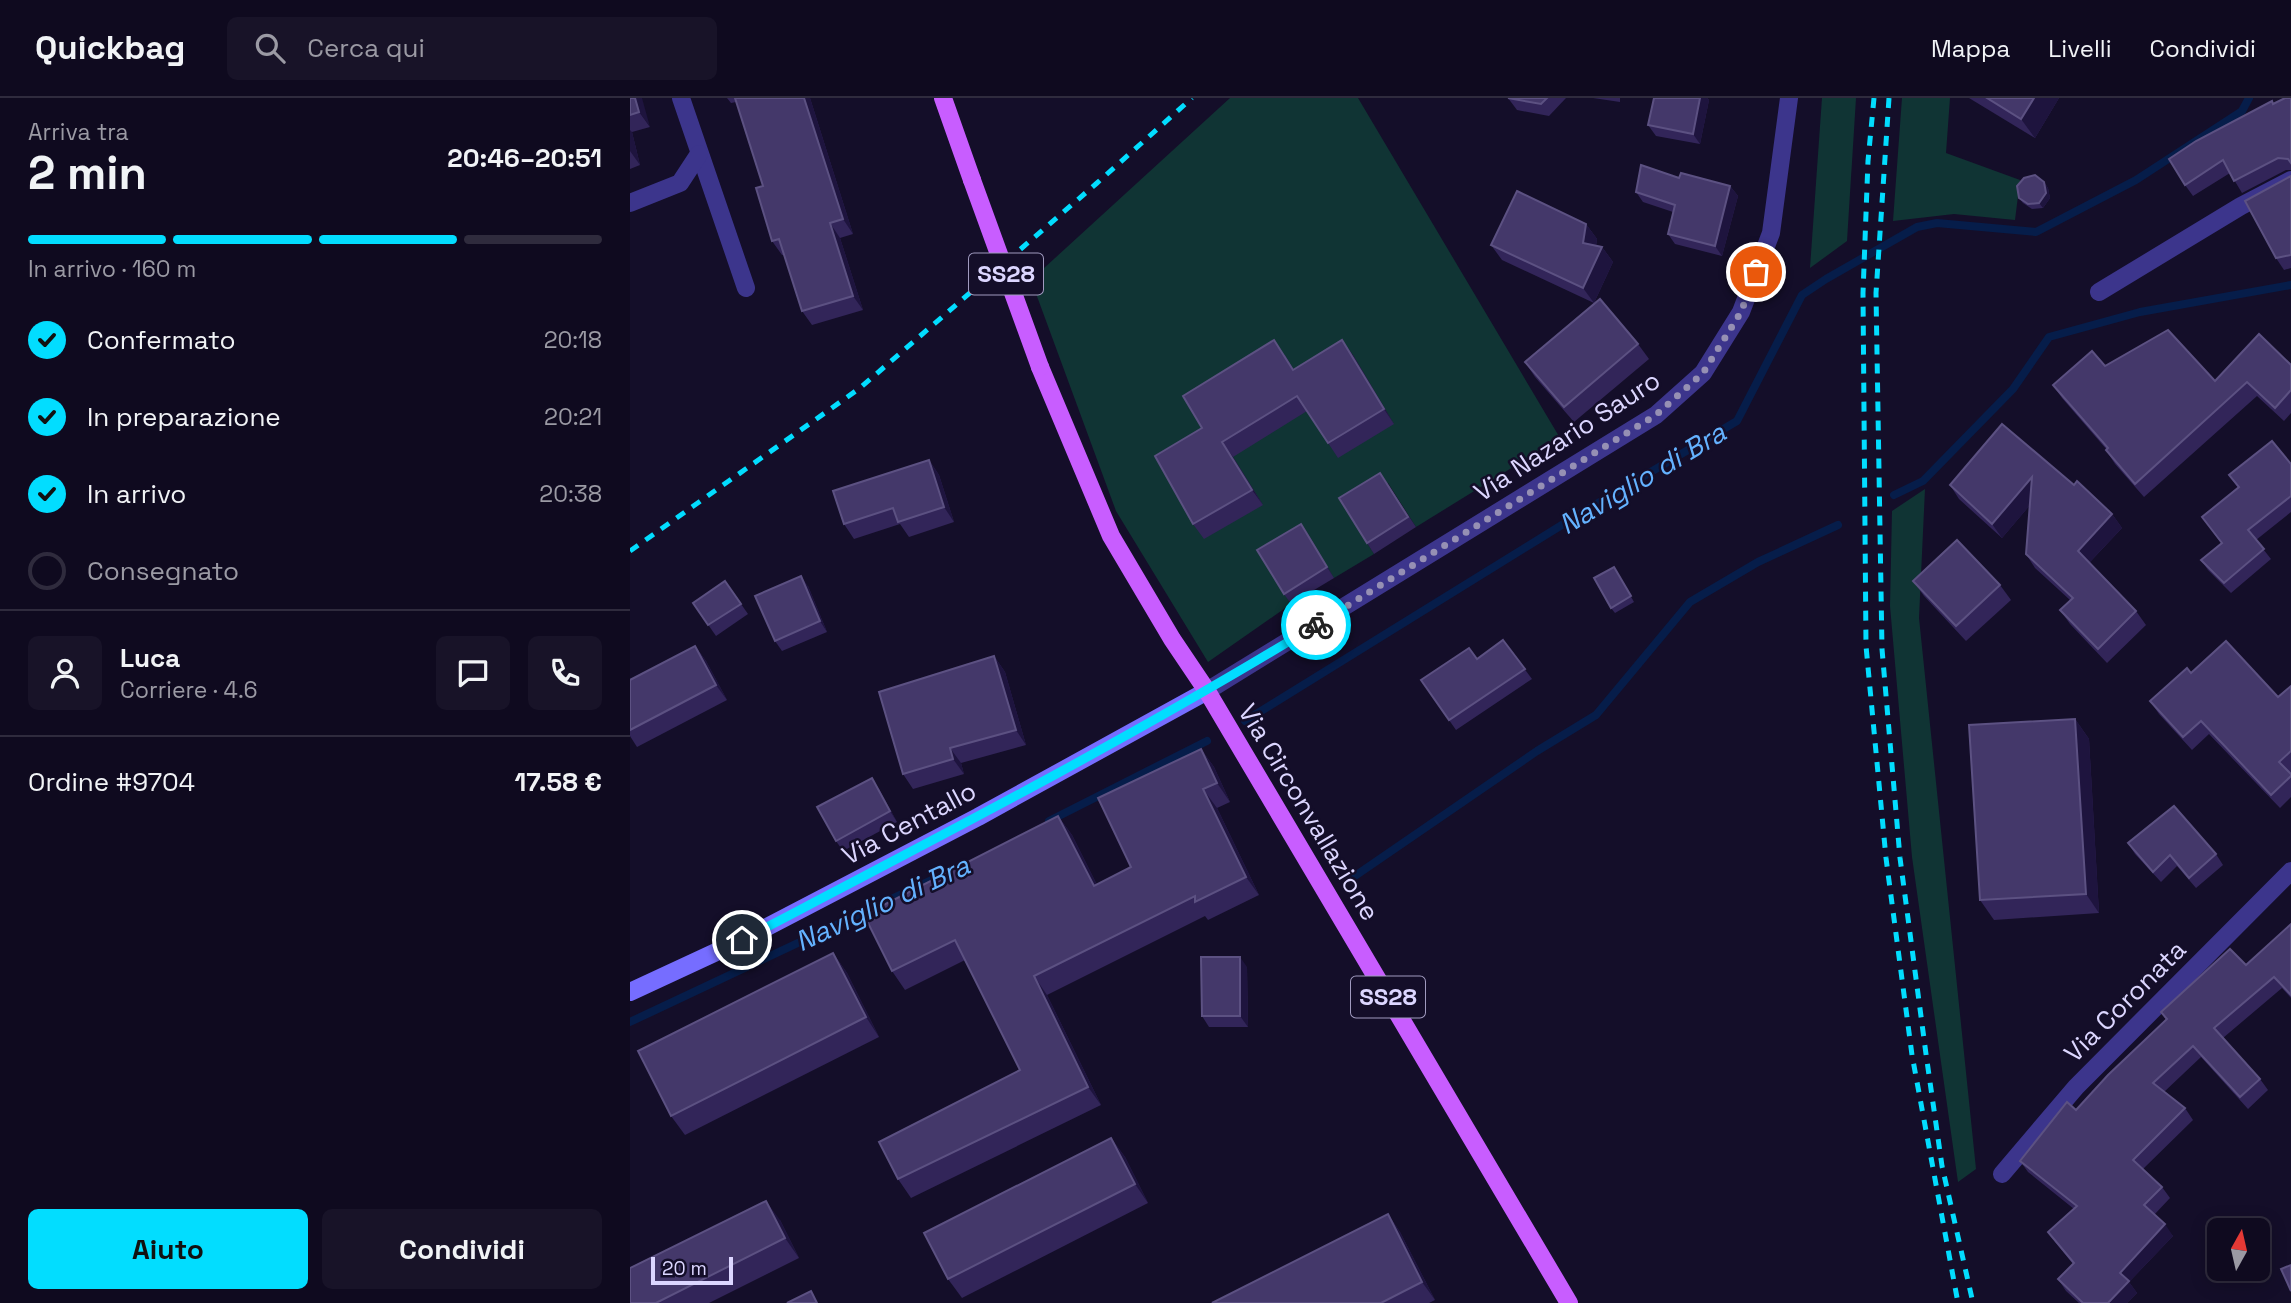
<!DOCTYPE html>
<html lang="it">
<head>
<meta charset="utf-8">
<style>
  body { margin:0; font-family:"Space Grotesk",sans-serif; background:#181328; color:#f1f3f6; height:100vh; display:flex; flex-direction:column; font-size:26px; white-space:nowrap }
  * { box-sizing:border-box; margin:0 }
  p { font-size:23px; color:#9b9aa4 }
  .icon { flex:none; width:38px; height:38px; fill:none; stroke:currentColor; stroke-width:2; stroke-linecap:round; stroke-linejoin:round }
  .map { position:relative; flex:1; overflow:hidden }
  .sheet { display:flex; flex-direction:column; background:#0f0a1f; width:630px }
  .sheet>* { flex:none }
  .needle { width:46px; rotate:8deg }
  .buttons { position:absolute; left:1577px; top:1120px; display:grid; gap:14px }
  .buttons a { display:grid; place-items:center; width:63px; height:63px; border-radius:10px; background:#0f0a1f; box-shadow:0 4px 18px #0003,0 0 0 2px #2f2b3d; font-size:35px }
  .scale { position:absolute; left:21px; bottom:18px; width:82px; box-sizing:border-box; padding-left:7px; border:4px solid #dcd6ff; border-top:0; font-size:19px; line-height:24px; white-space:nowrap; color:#dcd6ff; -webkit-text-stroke:5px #140e29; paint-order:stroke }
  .pin { position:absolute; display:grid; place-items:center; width:60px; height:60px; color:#fff; margin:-30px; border:4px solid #fff; border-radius:50%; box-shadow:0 2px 7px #0007 }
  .courier { position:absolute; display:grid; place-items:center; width:70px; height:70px; margin:-35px; border:5px solid #02ddff; border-radius:50%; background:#fff; color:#222; box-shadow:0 2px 9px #0007 }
  .overview em { font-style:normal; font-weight:800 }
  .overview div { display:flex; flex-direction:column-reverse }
  .overview { display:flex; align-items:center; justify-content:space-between; height:119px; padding:0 28px }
  h1 { font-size:46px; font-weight:800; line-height:52px }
  .bar { display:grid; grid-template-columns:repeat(4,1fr); gap:10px 7px; align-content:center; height:84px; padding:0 28px }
  .bar i { height:9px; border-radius:5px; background:#2f2b3d }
  .bar .selected { background:#02ddff }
  .bar p { grid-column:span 4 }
  .line { display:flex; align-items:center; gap:18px; padding:0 28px; border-top:2px solid #2f2b3d }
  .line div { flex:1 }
  .round { display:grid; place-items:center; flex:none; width:74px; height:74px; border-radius:10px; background:#181328 }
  ol { padding:0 28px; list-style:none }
  li { display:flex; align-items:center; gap:21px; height:77px }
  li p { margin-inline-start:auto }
  li .icon { padding:7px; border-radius:50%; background:#02ddff; color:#111; stroke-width:4 }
  li:last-child { color:#9b9aa4 }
  li i { width:38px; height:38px; border:4px solid #2f2b3d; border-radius:50% }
  .button { display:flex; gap:14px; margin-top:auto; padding:14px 28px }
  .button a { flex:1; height:80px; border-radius:10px; background:#02ddff; color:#111; font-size:28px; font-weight:800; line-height:80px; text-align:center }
  .button a+a { background:#181328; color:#f1f3f6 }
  header { display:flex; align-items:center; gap:42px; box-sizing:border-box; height:98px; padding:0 35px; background:#0f0a1f; border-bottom:2px solid #2f2b3d }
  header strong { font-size:33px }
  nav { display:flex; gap:38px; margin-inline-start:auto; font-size:24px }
  .search { width:490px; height:63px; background:#181328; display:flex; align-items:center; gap:18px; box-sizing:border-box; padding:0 24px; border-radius:10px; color:#9b9aa4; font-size:26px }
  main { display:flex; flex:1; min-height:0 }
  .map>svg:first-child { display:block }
  .green { fill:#103434 }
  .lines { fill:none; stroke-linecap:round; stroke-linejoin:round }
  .stream { stroke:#061d4a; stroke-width:8 }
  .street { stroke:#3c358c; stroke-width:18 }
  .secondary { stroke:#766dff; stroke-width:18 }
  .primary { stroke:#c85dff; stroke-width:18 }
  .rail { stroke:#02ddff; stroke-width:5; stroke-dasharray:10 9; stroke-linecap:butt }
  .primary-bridge { stroke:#c85dff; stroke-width:18 }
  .wall { fill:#322559 }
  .shaded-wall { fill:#1e143e }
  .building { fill:#44386a; stroke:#5c5182; stroke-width:2 }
  .done { stroke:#9690b4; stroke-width:7; stroke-dasharray:0 12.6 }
  .route { stroke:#02ddff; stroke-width:9 }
  .labels { text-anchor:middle; stroke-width:5; stroke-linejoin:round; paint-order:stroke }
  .shield { fill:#140e29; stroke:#a09abf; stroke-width:2 }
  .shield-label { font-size:24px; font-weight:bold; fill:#dcd6ff }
  .street-label { font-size:26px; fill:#dcd6ff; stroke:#140e29 }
  .water-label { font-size:28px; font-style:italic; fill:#64b2ff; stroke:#140e29 }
</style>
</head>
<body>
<header>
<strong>Quickbag</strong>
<div class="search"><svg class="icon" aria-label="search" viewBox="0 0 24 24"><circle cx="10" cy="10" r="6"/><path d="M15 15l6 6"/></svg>Cerca qui</div>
<nav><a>Mappa</a><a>Livelli</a><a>Condividi</a></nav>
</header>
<main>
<section class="sheet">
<div class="overview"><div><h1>2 min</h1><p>Arriva tra</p></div><em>20:46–20:51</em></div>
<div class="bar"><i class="selected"></i><i class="selected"></i><i class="selected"></i><i></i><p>In arrivo · 160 m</p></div>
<ol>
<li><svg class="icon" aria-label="check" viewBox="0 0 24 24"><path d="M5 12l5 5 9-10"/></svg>Confermato<p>20:18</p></li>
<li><svg class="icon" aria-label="check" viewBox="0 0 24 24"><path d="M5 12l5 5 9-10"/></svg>In preparazione<p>20:21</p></li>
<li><svg class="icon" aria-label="check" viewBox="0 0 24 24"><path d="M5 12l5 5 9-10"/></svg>In arrivo<p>20:38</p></li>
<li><i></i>Consegnato</li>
</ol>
<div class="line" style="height:126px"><a class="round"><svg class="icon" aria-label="person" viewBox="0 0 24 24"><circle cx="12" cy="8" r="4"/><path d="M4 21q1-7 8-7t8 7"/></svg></a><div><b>Luca</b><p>Corriere · 4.6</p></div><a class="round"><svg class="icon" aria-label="chat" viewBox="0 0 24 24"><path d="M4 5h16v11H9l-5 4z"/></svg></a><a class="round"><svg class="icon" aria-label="phone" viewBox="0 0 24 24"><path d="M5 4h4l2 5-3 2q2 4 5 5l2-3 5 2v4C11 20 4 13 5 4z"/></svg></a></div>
<div class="line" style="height:91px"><div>Ordine #9704</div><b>17.58 €</b></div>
<div class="button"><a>Aiuto</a><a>Condividi</a></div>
</section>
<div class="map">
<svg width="1661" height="1205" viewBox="0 0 1661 1205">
  <rect width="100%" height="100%" fill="#140e29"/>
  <g class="green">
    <polygon points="600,0 728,0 930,340 786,429 758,385 716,411 744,456 704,480 635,463 661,506 578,564 486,413 401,182"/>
    <polygon points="1192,0 1226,0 1217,143 1180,170"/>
    <polygon points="1272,0 1320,0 1316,55 1390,82 1385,122 1324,116 1263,123"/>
    <polygon points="1295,391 1289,520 1346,1071 1328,1084 1282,759 1260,508 1262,413"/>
  </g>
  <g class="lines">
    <g class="stream">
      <polyline points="1264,397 1293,383 1383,291 1419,239 1510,214 1661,187"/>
      <polyline points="615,623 948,417 1107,323 1172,197 1196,181 1287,129 1307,125 1406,134 1506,82 1612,13 1619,0"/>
      <polyline points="419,723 577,643"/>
      <polyline points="722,780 907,653 966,617 1060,504 1128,464 1208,427"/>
      <polyline points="0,924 327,770"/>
    </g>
    <g class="street">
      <polyline points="51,0 116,190"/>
      <polyline points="0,105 50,85 69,56"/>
      <polyline points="1469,194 1611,108 1661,82"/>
      <polyline points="577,593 1026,317 1073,275 1111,214 1141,135 1159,0"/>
      <polyline points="1372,1076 1446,989 1661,773"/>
    </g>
    <polyline class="secondary" points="0,894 112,842 348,719 577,593"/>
    <g class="primary">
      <polyline points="313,0 342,82"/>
      <polyline points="410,269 481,438 542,541 577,593 939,1205"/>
    </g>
    <g class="rail">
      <polyline points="1244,0 1238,63 1233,195 1236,548 1256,760 1282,957 1328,1205"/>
      <polyline points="1259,0 1246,195 1252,551 1270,760 1296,956 1312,1068 1343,1205"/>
      <polyline points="0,453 230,290 467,85 562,0"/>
    </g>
    <polyline class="primary-bridge" points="342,82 410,269"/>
  </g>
  <g class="wall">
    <polygon points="0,0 20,29 2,34 10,67 0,71"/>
    <polygon points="97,0 180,0 223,136 210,140 233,212 182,227 172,213 154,157 152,157 142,143 133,88 106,4 101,5"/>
    <polygon points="878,0 936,0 919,18 887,12"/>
    <polygon points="963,0 990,0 990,4"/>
    <polygon points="1024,0 1077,0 1079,2 1070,46 1026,38 1018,27"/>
    <polygon points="1339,0 1429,0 1405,40"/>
    <polygon points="1661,0 1661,72 1656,72 1612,95 1600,75 1563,98 1555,87 1644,6"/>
    <polygon points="1661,78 1661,170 1654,172 1646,160"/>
    <polygon points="1049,80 1100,88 1108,98 1092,158 1045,146 1038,136 1043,114 1013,104 1006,94"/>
    <polygon points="1414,84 1418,90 1420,100 1413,110 1402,111 1393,105 1389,100"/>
    <polygon points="956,126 967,141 966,148 972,149 983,164 964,205 872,162 861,147"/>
    <polygon points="1008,246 1019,261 944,324 905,279 895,264"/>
    <polygon points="655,257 664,272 723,257 764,326 708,360 677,313 603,359 633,407 574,441 563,426 572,330"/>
    <polygon points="1661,267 1661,315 1654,323 1627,298 1514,399 1485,366 1476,352 1477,352 1432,300 1423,287 1475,268 1585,283"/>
    <polygon points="299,362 309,377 324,424 279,439 270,426 224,441 214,426"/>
    <polygon points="1661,366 1661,414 1626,442 1641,461 1601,495 1578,472 1571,462 1591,445 1572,419 1608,390 1599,377"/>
    <polygon points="757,385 786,429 744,456 737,445"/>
    <polygon points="1320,387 1444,387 1482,416 1492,430 1459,465 1506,513 1516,527 1477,565 1440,526 1430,512 1440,502 1405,470 1396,456 1400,407 1372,440 1329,401"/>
    <polygon points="678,436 704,480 661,506 654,496"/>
    <polygon points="984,469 1004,504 985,515 981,510"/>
    <polygon points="95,483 118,516 86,538 63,505"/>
    <polygon points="1283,483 1370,487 1381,502 1336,543 1294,498"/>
    <polygon points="178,488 197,534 152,553 145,543"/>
    <polygon points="873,542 902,581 826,632 791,582 847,561"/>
    <polygon points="65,548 76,563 97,602 7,649 0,638 0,582"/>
    <polygon points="364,558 375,574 396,647 331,665 334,676 283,691 273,676"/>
    <polygon points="1561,575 1648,599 1661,588 1661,674 1660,675 1661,676 1661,699 1650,710 1579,636 1562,652 1529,616 1520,603"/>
    <polygon points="1445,621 1459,641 1469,815 1364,822 1350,802"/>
    <polygon points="571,651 584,669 600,704 587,710 629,797 578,822 575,818 417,897 471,1007 281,1100 268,1081 390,972 335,862 275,892 262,873 428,718 442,737 467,787 501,769"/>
    <polygon points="249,691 267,724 213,753 206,743"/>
    <polygon points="1498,745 1586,756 1593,767 1566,790 1547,768 1531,784 1505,756"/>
    <polygon points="1661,826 1661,900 1652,890 1593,940 1630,981 1638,992 1618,1011 1571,959 1534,994 1555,1010 1563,1022 1513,1071 1532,1089 1540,1100 1524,1117 1543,1138 1499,1184 1507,1195 1497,1205 1449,1205 1436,1193 1428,1181 1443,1166 1426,1145 1418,1134 1444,1111 1398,1074 1390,1063 1446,1012 1536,922 1531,914 1616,867"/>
    <polygon points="203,855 217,875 249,939 55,1037 41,1018"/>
    <polygon points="617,869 618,929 579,929 572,918"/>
    <polygon points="481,1040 495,1059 518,1105 332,1200 318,1181"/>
    <polygon points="758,1116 770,1134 805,1202 799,1205 582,1205"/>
    <polygon points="150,1122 169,1160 79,1205 0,1205"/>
  </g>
  <g class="shaded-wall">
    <polygon points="5,0 12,0 20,29 9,14"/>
    <polygon points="174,0 180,0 223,136 213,121"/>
    <polygon points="1070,0 1077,0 1079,2 1070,46 1063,36"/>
    <polygon points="1404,0 1429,0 1405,40 1391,21"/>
    <polygon points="0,32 2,34 10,67 0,53"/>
    <polygon points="1414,84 1418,90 1420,100 1413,110 1409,105"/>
    <polygon points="1100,88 1108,98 1092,158 1085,148"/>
    <polygon points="200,125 210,140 233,212 223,198"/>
    <polygon points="956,126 967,141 964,161 953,145"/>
    <polygon points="972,149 983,164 964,205 953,190"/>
    <polygon points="712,242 723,257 764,326 754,311"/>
    <polygon points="592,344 603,359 633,407 622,392"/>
    <polygon points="299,362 309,377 324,424 314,409"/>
    <polygon points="1402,379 1412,393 1372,440 1362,426"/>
    <polygon points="1482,416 1492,430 1457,467 1448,453"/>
    <polygon points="671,426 678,436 704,480 697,469"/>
    <polygon points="171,478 178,488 197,534 190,523"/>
    <polygon points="65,548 76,563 97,602 86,587"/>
    <polygon points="364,558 375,574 396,647 386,632"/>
    <polygon points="1445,621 1459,641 1469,815 1456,796"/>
    <polygon points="320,650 331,665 334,676 323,661"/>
    <polygon points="571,651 584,669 600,704 587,685"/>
    <polygon points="242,680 249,691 267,724 260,713"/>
    <polygon points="573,691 587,710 629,797 616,779"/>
    <polygon points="428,718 442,737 477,807 464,788"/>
    <polygon points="203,855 217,875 249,939 236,919"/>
    <polygon points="610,859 617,869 618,929 610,918"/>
    <polygon points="404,878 417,897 471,1007 458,989"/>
    <polygon points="481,1040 495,1059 518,1105 505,1086"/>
    <polygon points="136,1103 150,1122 169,1160 155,1140"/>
    <polygon points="758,1116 770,1134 805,1202 792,1184"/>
    <polygon points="1535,1126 1543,1138 1499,1184 1507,1195 1497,1205 1478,1205 1490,1175"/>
  </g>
  <g class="building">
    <polygon points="0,0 5,0 9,14 0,17"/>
    <polygon points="105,0 174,0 213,121 200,125 223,198 172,213 149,141 142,143 126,90 133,88"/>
    <polygon points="878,0 917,0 911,6"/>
    <polygon points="1024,0 1070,0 1063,36 1018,27"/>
    <polygon points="1357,0 1404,0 1391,21"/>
    <polygon points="1655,0 1661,0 1661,65 1658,61 1648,60 1604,83 1593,62 1555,87 1539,61 1566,43 1642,3 1643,6"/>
    <polygon points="1011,67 1049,80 1051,75 1100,88 1085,148 1038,136 1045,107 1006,94"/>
    <polygon points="1405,77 1414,84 1416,95 1409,105 1398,106 1389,100 1387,88 1394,80"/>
    <polygon points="1661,78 1661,157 1646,160 1615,103"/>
    <polygon points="887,93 956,126 953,145 972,149 953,190 861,147"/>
    <polygon points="970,201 1008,246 934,309 895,264"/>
    <polygon points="1538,232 1585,283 1629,236 1661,267 1661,292 1645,310 1617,284 1505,386 1476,352 1478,350 1423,287 1462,253 1475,268"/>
    <polygon points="644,242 663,272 712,242 754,311 698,345 667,298 592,344 622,392 563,426 525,358 572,330 553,298"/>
    <polygon points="1372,326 1444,387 1447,383 1482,416 1448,453 1506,513 1468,551 1430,512 1443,500 1396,456 1402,379 1362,426 1320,387"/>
    <polygon points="1642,343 1661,366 1661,398 1618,432 1634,451 1594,485 1571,462 1592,445 1572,419 1609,389 1599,377"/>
    <polygon points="299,362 314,409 268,424 263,410 214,426 203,393"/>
    <polygon points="750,375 778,419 737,445 709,400"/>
    <polygon points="671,426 697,469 654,496 627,452"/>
    <polygon points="1327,442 1370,487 1326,528 1283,483"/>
    <polygon points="984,469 1001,498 981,510 964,480"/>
    <polygon points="171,478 190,523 145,543 125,498"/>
    <polygon points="95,483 111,506 78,527 63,505"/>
    <polygon points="873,542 895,571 819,622 791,582 839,550 847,561"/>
    <polygon points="1596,543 1648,599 1661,588 1661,653 1649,664 1661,676 1661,678 1641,697 1571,623 1553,639 1520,603 1557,570 1561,575"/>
    <polygon points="65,548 86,587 0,632 0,582"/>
    <polygon points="364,558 386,632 320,650 323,661 273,676 249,594"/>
    <polygon points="1445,621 1456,796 1350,802 1339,627"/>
    <polygon points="571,651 587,685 573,691 616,779 565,804 565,798 404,878 458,989 268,1081 249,1044 390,972 325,842 262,873 234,817 428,718 464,788 501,769 468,700"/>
    <polygon points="242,680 260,713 206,743 187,709"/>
    <polygon points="1544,708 1586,756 1559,780 1540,757 1523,774 1498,745"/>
    <polygon points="1661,826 1661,897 1644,879 1584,930 1630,981 1610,999 1563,948 1523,985 1555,1010 1503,1062 1532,1089 1514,1107 1535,1126 1490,1175 1499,1183 1478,1205 1453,1205 1428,1181 1444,1165 1418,1134 1447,1108 1390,1063 1437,1004 1446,1012 1478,977 1537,921 1531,914 1600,851 1616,867"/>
    <polygon points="203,855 236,919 41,1018 8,953"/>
    <polygon points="571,859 610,859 610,918 572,918"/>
    <polygon points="481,1040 505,1086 318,1181 294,1135"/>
    <polygon points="136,1103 155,1140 26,1205 0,1205 0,1170"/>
    <polygon points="758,1116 792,1184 751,1205 582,1205"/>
    <polygon points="1661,1167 1661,1193 1651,1171"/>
    <polygon points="181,1193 187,1205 157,1205"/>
  </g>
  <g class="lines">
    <polyline class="done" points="686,527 1026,317 1073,275 1111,214 1126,174"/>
    <path class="route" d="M112,842C305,741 500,641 686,527"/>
  </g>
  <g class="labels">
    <g class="shield">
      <rect x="339" y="155.5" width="74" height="41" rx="5"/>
      <rect x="721" y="878.5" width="74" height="41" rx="5"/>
    </g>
    <g class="shield-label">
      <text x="376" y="184">SS28</text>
      <text x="758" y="907">SS28</text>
    </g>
    <g class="street-label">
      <text transform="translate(937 338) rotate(-33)" y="9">Via Nazario Sauro</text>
      <text transform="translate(679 714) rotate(59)" y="9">Via Circonvallazione</text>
      <text transform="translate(279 725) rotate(-28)" y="9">Via Centallo</text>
      <text transform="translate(1495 903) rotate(-45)" y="9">Via Coronata</text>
    </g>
    <g class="water-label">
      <text transform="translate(1012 380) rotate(-31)" y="10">Naviglio di Bra</text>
      <text transform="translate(252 805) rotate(-25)" y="10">Naviglio di Bra</text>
    </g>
  </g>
</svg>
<div class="buttons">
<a><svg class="needle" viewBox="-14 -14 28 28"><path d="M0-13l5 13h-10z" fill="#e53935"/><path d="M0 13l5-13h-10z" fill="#9b9aa4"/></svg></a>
</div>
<div class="scale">20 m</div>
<div class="pin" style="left:1126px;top:174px;background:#ea580c"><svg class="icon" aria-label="bag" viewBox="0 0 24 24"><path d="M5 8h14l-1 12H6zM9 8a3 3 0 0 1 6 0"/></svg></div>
<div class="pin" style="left:112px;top:842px;background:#1f2937"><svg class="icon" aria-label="home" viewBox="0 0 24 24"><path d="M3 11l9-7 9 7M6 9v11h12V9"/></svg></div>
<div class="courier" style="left:686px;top:527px"><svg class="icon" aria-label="bike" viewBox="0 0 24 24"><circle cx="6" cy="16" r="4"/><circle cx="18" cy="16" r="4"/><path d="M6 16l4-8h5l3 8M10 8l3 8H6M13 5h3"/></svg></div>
</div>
</main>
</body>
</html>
